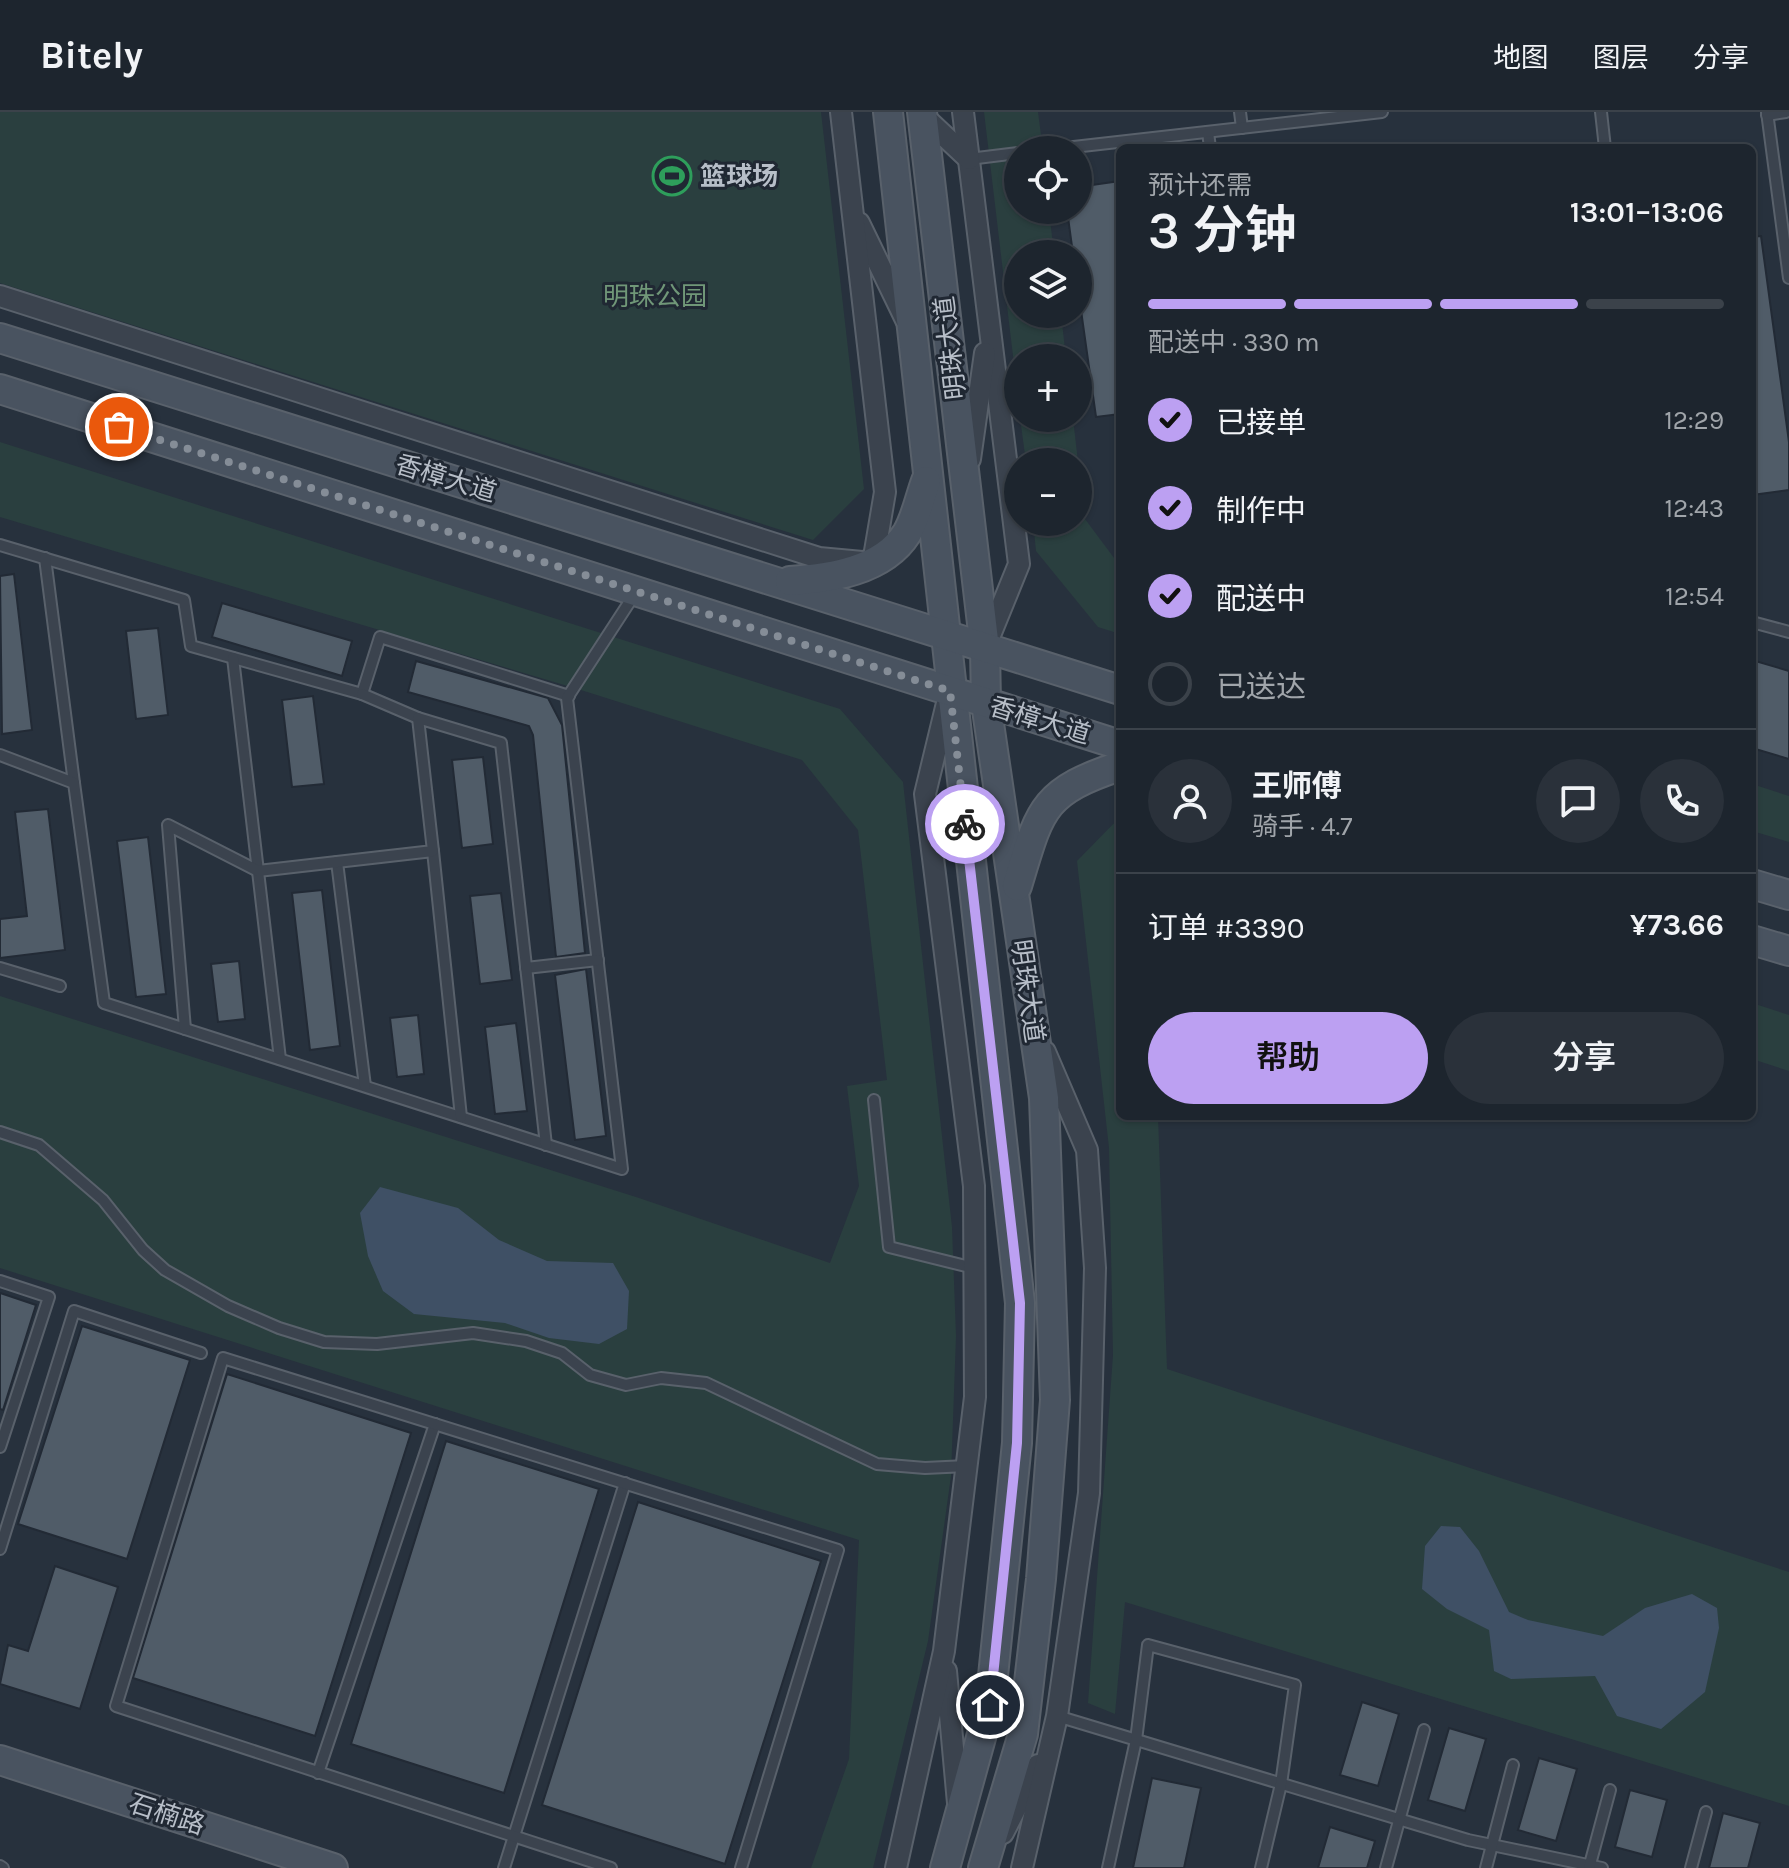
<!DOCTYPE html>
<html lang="zh">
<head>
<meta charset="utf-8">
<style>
  body { margin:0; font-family:Karla,"Noto Sans SC",sans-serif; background:#2a313a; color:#f1f3f6; height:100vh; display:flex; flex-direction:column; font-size:30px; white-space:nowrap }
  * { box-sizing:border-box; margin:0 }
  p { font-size:26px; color:#a0a5aa }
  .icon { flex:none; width:44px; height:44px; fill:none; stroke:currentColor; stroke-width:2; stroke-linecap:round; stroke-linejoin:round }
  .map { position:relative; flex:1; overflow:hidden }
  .panel { position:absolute; left:1116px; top:32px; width:640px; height:976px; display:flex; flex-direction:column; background:#1d252e; border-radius:12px; box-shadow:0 2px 6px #0004,0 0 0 2px #3b424a }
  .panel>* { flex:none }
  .fabs { position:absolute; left:1004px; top:24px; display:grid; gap:16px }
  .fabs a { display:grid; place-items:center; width:88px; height:88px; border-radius:50%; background:#1d252e; box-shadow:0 2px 6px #0004,0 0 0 2px #3b424a; font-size:40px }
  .pin { position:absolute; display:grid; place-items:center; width:68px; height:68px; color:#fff; margin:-34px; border:4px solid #fff; border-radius:50%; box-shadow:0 2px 8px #0007 }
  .courier { position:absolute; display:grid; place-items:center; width:80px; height:80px; margin:-40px; border:6px solid #bca0f2; border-radius:50%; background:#fff; color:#222; box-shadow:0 2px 10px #0007 }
  .headline em { font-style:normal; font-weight:600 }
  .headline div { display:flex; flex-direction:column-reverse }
  .headline { display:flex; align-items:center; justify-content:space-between; height:136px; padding:0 32px }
  h1 { font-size:52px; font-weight:600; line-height:60px }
  .bar { display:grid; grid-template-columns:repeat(4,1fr); gap:12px 8px; align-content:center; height:96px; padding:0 32px }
  .bar i { height:10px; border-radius:6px; background:#3b424a }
  .bar .active { background:#bca0f2 }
  .bar p { grid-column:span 4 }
  .line { display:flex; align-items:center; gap:20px; padding:0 32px; border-top:2px solid #3b424a }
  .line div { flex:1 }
  .round { display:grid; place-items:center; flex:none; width:84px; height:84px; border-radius:42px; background:#2a313a }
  ol { padding:0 32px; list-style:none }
  li { display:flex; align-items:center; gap:24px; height:88px }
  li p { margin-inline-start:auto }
  li .icon { padding:8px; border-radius:50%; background:#bca0f2; color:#111; stroke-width:4 }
  li:last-child { color:#a0a5aa }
  li i { width:44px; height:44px; border:4px solid #3b424a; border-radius:50% }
  .cta { display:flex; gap:16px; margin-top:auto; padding:16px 32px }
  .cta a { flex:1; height:92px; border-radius:48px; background:#bca0f2; color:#111; font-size:32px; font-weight:600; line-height:92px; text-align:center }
  .cta a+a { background:#2a313a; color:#f1f3f6 }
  header { display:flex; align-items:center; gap:48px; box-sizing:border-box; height:112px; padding:0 40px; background:#1d252e; border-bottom:2px solid #3b424a }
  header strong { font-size:38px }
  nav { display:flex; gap:44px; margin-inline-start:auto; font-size:28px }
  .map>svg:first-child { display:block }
  .green { fill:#2a3f3f }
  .water { fill:#3f5065 }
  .building { fill:#505c68; stroke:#222a35; stroke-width:2 }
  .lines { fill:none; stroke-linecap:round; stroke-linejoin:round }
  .lane-casing { stroke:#59616b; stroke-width:14 }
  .street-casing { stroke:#59616b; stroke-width:24 }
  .secondary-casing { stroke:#59616b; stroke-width:32 }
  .lane { stroke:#3b434e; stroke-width:10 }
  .street { stroke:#3b434e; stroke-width:20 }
  .secondary { stroke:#495360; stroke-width:28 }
  .done { stroke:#858d97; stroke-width:8; stroke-dasharray:0 14.4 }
  .route { stroke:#bca0f2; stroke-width:10 }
  .labels { text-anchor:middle; stroke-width:6; stroke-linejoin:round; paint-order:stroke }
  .poi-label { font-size:26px; font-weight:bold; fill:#b7bec8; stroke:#202833; text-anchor:start }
  .park-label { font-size:26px; fill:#709778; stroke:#202833 }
  .street-label { font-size:26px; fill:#b7bec8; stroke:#202833 }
</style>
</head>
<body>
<header>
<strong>Bitely</strong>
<nav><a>地图</a><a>图层</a><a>分享</a></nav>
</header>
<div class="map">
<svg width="1789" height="1756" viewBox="0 0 1789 1756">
  <rect width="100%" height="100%" fill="#27313d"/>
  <g class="green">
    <polygon points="0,0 821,0 864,377 813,428 0,171"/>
    <polygon points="984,0 1038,0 1043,38 1018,38 1018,98 1049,98 1054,142 1018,142 1018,202 1061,202 1066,246 1018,246 1018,286"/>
    <polygon points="1020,306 1073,306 1078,350 1026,350"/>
    <polygon points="0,330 840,597 903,670 952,1115 956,1224 951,1364 928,1529 873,1756 811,1756 849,1647 859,1428 0,1156 0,884 639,1086 830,1151 859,1074 847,974 887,968 858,718 802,648 581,578 0,405"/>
    <polygon points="1078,350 1085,407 1120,454 1120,522 1098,515 1036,439 1033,410 1078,410"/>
    <polygon points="1752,672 1789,684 1789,730 1752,719"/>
    <polygon points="1120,705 1120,1004 1158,1004 1167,1257 1789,1460 1789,1694 1125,1490 1115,1602 1088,1591 1113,1243 1109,1036 1077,749"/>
    <polygon points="1752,891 1789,903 1789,959 1752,947"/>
  </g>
  <g class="water">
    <polygon points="380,1075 458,1096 499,1128 547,1149 613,1151 629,1179 627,1217 599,1232 549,1226 505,1211 414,1202 383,1179 368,1144 360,1101"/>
    <polygon points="1441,1414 1460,1415 1479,1439 1509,1500 1528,1508 1603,1524 1645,1496 1692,1482 1717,1496 1719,1516 1705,1580 1661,1617 1617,1604 1595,1564 1511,1567 1494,1559 1489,1518 1447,1497 1422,1477 1425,1434"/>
  </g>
  <g class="building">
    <polygon points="1120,69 1120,302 1096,305 1078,177 1078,142 1073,142 1067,98 1078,98 1078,75"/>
    <polygon points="1761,124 1789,330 1789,378 1752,383 1752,125"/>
    <polygon points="14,462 32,618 2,622 0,464"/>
    <polygon points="222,491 352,529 342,564 212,525"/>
    <polygon points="158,516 168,603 136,607 126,519"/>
    <polygon points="1752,548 1789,559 1789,647 1752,636"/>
    <polygon points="416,549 548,586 562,613 585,841 556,845 533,623 529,614 408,580"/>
    <polygon points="313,584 324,672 292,675 282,588"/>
    <polygon points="483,645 493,732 462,736 452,648"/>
    <polygon points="48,697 65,838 0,846 0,807 27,804 15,700"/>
    <polygon points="148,725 166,882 136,885 117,729"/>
    <polygon points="322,778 340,934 310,938 292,781"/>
    <polygon points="501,781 512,868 480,872 470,784"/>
    <polygon points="239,849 245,907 218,910 211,852"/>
    <polygon points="586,857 606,1024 575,1028 555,863"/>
    <polygon points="418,903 424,962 397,965 390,906"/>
    <polygon points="516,911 527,999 495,1002 485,915"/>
    <polygon points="0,1181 36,1193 3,1298 0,1297"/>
    <polygon points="82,1214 190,1248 127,1447 18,1412"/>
    <polygon points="227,1262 411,1321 315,1624 133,1566"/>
    <polygon points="446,1329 599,1377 504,1681 351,1632"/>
    <polygon points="638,1390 821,1449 725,1752 542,1693"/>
    <polygon points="55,1454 118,1475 80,1597 0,1572 8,1533 28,1539"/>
    <polygon points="1362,1590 1399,1602 1378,1674 1340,1663"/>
    <polygon points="1449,1616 1486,1627 1465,1699 1428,1688"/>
    <polygon points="1539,1646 1577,1657 1556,1729 1518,1718"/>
    <polygon points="1152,1666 1201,1676 1184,1756 1133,1756"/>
    <polygon points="1630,1678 1667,1688 1652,1745 1615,1735"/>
    <polygon points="1723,1701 1760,1711 1748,1756 1709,1756"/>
    <polygon points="1330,1715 1375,1729 1367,1756 1318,1756"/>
  </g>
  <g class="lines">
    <g class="lane-casing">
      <g id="lane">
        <polyline points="1240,0 1242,16"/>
        <polyline points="1601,0 1605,36"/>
        <polyline points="1767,0 1789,166"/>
        <polyline points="1767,3 1786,0"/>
        <polyline points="1208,20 1210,36"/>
        <polyline points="1047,38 1382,0"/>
        <polyline points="969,47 1018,41"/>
        <polyline points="0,433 184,488 191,534 362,582 380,525 569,584"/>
        <polyline points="45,446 74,671"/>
        <polyline points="1752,510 1789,520"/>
        <polyline points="233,546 280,947"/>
        <polyline points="362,582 418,606"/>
        <polyline points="0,643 74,671 104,891 622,1057 567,586 636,480"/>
        <polyline points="433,739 461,1005"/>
        <polyline points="337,750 365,974"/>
        <polyline points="0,856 60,874"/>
        <polyline points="526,856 598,848"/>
        <polyline points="185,917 168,713 258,759 433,739 418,606 501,631 546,1033"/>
        <polyline points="874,988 889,1135 974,1156"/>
        <polyline points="0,1020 39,1033 103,1088 143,1138 165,1158 228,1194 279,1216 324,1230 377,1232 473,1221 526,1229 562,1241 590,1263 626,1273 661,1266 706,1271 877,1352 925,1356 967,1354"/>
        <polyline points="0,1169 49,1185 0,1335"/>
        <polyline points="0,1437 74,1199 201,1241"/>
        <polyline points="1057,1604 1468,1728 1602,1756"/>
        <polyline points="318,1661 435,1312"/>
        <polyline points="0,1754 3,1756"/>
        <polyline points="504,1756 625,1371"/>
        <polyline points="611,1756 116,1594 223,1246 838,1438 741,1756"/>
        <polyline points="1108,1756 1136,1628 1148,1533 1295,1573 1281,1672 1261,1756"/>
        <polyline points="1386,1756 1424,1618"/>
        <polyline points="1486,1756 1513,1653"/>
        <polyline points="1589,1756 1610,1678"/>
        <polyline points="1691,1756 1706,1700"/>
      </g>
    </g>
    <g class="street-casing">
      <g id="street">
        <polyline points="963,0 1019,452 986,533"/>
        <polyline points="922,3 969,47"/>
        <polyline points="859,111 906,208"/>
        <polyline points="0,184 819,446 873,451 885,380 841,0"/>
        <polyline points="970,347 985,241"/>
        <polyline points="946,1559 958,1691"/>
        <polyline points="1003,1721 1038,1653"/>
        <polyline points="896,1756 944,1539 975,1285 974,1074 925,682 948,587"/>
        <polyline points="1022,1756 1057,1604 1089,1381 1095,1156 1087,1038 1045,940"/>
      </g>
    </g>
    <g class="secondary-casing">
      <g id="secondary">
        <polyline points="888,0 1020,1191 1017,1331 990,1593 945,1756"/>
        <polyline points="922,0 985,537 986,591 1044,986 1055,1288 1041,1467 1023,1622 983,1756"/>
        <polyline points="0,226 1120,578"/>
        <polyline points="0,277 1120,633"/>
        <path d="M790,469C830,466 883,459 907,421C916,406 920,385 926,369"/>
        <polyline points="1752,772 1789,783"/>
        <path d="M1017,774C1040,698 1041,680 1120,654"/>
        <polyline points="1752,828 1789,839"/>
        <polyline points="0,1648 333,1756"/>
      </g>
    </g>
    <use href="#lane" class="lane"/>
    <use href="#street" class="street"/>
    <use href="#secondary" class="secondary"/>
  </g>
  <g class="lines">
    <polyline class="done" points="119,315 950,579 965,712"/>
    <polyline class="route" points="965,712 1020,1191 1017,1331 990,1593"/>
  </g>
  <defs>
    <g id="stadium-ring" transform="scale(2)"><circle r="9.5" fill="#202833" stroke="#2e9e5b" stroke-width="1.5"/><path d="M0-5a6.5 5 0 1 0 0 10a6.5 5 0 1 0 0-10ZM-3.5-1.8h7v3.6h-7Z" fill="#2e9e5b"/></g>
  </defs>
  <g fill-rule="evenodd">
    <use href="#stadium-ring" x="672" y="64"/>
  </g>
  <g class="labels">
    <g class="poi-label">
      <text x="700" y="73">篮球场</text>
    </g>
    <g class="park-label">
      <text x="655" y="193">明珠公园</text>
    </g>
    <g class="street-label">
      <text transform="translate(950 236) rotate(-97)" y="9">明珠大道</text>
      <text transform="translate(446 366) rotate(17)" y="9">香樟大道</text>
      <text transform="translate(1040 608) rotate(17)" y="9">香樟大道</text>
      <text transform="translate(1028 879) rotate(82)" y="9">明珠大道</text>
      <text transform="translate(167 1702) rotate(18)" y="9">石楠路</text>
    </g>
  </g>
</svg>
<div class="fabs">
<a><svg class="icon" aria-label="locate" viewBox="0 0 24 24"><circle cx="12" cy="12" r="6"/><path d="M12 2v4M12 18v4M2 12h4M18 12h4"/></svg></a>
<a><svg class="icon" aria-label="layers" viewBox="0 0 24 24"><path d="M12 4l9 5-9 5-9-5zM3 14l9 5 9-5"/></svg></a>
<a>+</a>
<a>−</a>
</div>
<div class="pin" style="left:119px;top:315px;background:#ea580c"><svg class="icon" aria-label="bag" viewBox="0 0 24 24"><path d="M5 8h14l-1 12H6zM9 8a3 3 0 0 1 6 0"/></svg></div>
<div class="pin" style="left:990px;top:1593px;background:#1f2937"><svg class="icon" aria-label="home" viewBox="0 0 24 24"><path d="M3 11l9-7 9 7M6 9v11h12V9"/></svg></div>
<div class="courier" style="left:965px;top:712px"><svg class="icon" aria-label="bike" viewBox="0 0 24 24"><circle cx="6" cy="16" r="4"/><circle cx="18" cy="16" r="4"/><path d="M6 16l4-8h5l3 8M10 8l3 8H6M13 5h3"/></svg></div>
<section class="panel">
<div class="headline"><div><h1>3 分钟</h1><p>预计还需</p></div><em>13:01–13:06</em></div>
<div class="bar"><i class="active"></i><i class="active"></i><i class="active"></i><i></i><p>配送中 · 330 m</p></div>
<ol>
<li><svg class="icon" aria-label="check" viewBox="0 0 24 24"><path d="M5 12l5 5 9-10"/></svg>已接单<p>12:29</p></li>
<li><svg class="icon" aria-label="check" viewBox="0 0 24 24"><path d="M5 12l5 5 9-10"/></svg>制作中<p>12:43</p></li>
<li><svg class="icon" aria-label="check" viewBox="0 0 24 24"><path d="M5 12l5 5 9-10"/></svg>配送中<p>12:54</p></li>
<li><i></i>已送达</li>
</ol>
<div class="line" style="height:144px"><a class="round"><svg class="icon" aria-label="person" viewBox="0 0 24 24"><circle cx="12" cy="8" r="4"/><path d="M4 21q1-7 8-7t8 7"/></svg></a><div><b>王师傅</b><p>骑手 · 4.7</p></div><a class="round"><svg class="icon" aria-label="chat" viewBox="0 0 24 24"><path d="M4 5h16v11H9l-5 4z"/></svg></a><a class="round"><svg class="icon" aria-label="phone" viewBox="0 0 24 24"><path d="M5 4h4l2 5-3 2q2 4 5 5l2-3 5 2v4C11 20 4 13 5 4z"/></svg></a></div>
<div class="line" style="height:104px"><div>订单 #3390</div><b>¥73.66</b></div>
<div class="cta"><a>帮助</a><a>分享</a></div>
</section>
</div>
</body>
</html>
